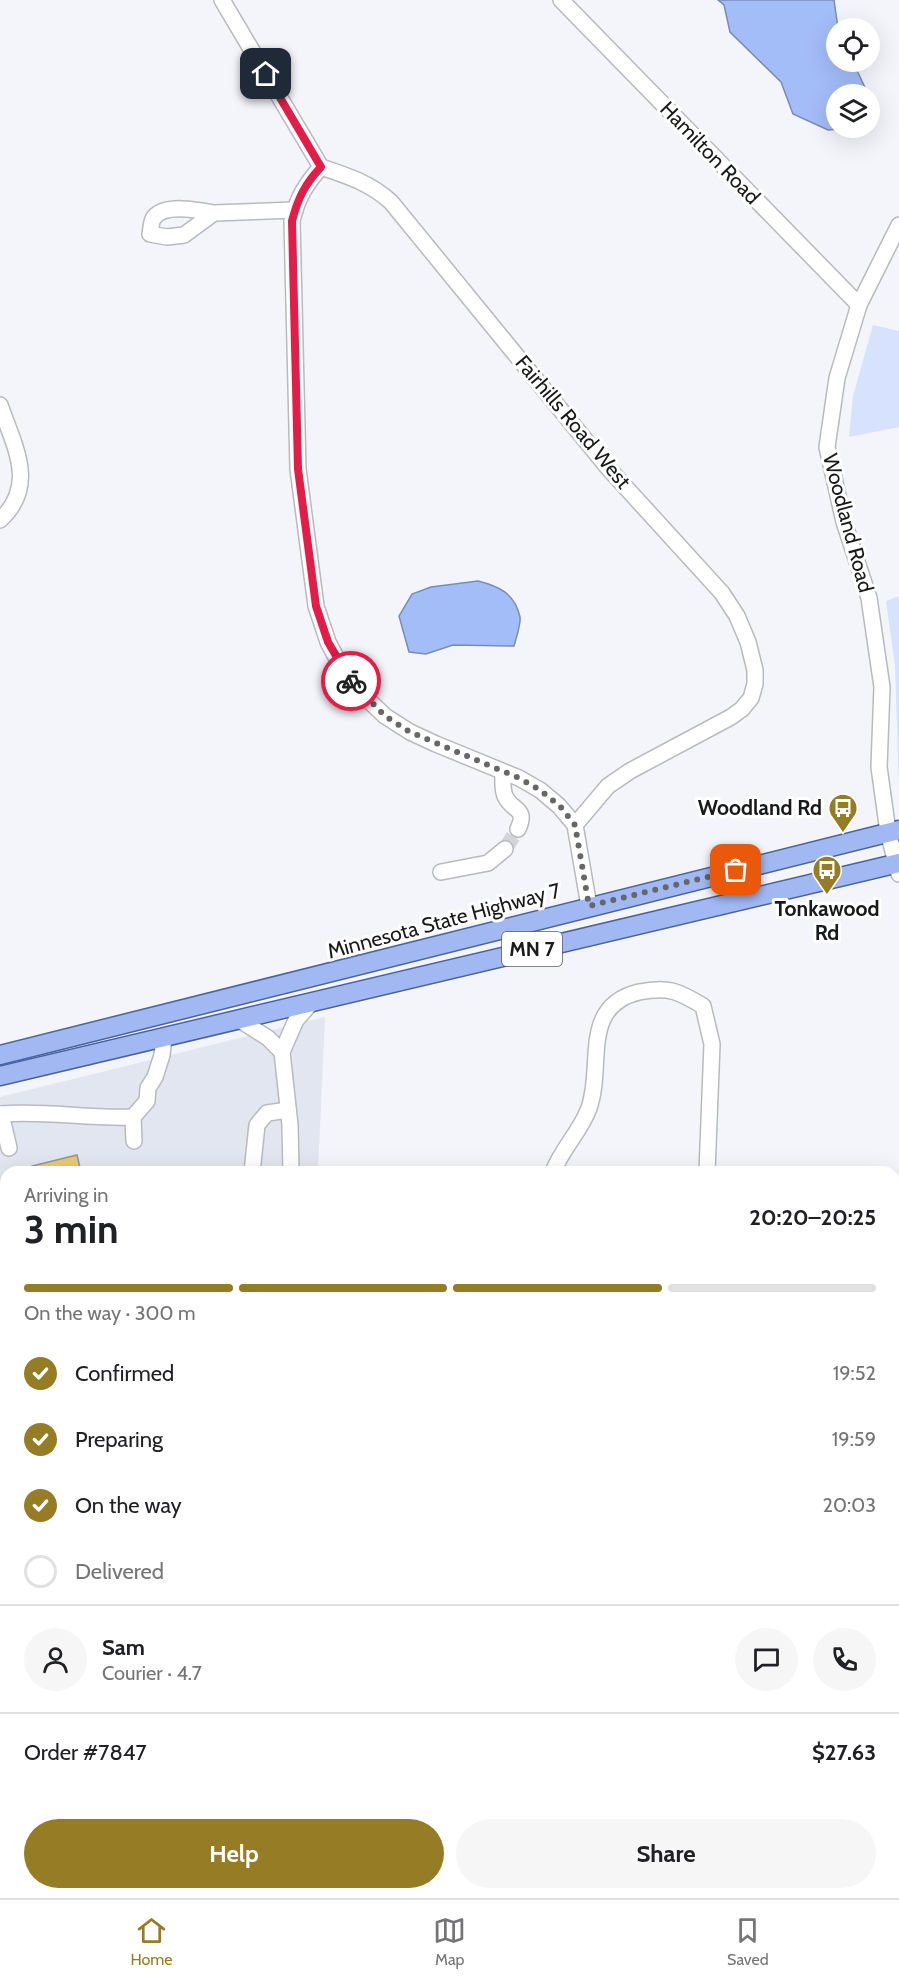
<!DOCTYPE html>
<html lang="en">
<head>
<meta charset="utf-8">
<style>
  body { margin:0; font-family:Cabin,sans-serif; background:#f6f6f6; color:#202124; height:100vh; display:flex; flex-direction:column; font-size:22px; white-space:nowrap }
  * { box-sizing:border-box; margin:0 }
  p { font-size:20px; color:#757577 }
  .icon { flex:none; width:33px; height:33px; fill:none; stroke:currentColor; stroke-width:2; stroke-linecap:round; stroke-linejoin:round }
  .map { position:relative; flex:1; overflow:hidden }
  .panel { position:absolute; left:0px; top:1166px; width:900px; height:734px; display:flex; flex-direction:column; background:#fff; border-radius:18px 18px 0 0; box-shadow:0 6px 24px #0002 }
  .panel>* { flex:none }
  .fabs { position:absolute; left:826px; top:18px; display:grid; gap:12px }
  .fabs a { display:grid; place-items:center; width:54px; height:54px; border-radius:50%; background:#fff; box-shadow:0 6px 24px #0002; font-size:30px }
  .pin { position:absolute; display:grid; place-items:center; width:51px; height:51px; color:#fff; margin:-26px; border-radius:12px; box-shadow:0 3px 9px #0006 }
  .courier { position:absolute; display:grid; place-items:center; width:60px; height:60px; margin:-30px; border:4px solid #e11d48; border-radius:50%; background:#fff; color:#222; box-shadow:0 2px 8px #0007 }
  .overview em { font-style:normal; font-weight:700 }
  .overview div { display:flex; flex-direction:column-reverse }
  .overview { display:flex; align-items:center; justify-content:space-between; height:102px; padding:0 24px }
  h1 { font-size:39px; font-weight:700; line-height:45px }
  .bar { display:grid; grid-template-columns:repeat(4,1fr); gap:9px 6px; align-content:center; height:72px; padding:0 24px }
  .bar i { height:8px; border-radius:4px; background:#e0e0e0 }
  .bar .active { background:#967c24 }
  .bar p { grid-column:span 4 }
  .line { display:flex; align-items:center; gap:15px; padding:0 24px; border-top:2px solid #e0e0e0 }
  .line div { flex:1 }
  .round { display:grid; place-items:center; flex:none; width:63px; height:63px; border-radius:32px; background:#f6f6f6 }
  ol { padding:0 24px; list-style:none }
  li { display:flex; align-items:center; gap:18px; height:66px }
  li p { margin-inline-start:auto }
  li .icon { padding:6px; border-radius:50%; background:#967c24; color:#fff; stroke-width:4 }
  li:last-child { color:#757577 }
  li i { width:33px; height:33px; border:3px solid #e0e0e0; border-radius:50% }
  .cta { display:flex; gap:12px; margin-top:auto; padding:12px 24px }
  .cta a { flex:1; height:69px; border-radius:36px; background:#967c24; color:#fff; font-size:24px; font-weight:700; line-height:69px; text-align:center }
  .cta a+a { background:#f6f6f6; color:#202124 }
  .tabs { display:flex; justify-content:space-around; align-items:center; height:84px; border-top:2px solid #e0e0e0; background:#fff; font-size:16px; color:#757577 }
  .tabs a { display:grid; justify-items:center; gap:3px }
  .tabs .active { color:#967c24 }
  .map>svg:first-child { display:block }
  .built { fill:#e1e6f1 }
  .green { fill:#d6e2fe }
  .water { fill:#a3bdf9; stroke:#7a8cb6; stroke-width:1.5 }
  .building { fill:#e8cb73; stroke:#969591; stroke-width:1.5 }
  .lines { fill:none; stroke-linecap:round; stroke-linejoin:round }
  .minor-tunnel { stroke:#d2d4d9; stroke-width:15; stroke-dasharray:15 8; stroke-linecap:butt }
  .minor-casing { stroke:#b8babe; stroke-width:18 }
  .major-casing { stroke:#4962a1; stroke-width:21 }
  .minor { stroke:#fff; stroke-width:15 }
  .major { stroke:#a1b8f2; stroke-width:18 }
  .done { stroke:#656769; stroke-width:6; stroke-dasharray:0 10.8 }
  .route { stroke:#e11d48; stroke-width:8 }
  .labels { text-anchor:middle; stroke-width:6; stroke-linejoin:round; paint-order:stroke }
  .shield { fill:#fff; stroke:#5e5f5f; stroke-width:1.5 }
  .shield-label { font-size:20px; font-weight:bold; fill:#191a1b }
  .street-label { font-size:21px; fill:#191a1b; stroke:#fff }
  .poi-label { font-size:21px; font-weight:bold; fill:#191a1b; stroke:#fff; text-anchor:end }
</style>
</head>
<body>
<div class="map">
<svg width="899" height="1898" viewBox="0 0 899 1898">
  <rect width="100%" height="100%" fill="#f3f5fa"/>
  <polygon class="built" points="325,1017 318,1171 6,1172 6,1316 0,1317 0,1097"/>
  <g class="green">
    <polygon points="873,325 899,331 899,427 849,437 853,396"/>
    <polygon points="899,596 899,790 895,666 886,601"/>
  </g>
  <g class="water">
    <polygon points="718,0 834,0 838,28 837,62 853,62 868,94 837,94 837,128 870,128 870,98 875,110 873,127 828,130 793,114 781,82 730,32 724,5"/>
    <path d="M478,581C498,586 515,593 520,617C521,625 516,638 514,646L453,645L426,654L409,652L399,616L412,594L431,587Z"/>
  </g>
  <polygon class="building" points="77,1155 81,1172 33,1172 32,1166"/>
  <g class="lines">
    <polyline class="minor-tunnel" points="505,849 518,829"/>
    <g class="minor-casing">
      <g id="minor">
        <path d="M222,0L321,167C348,176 370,183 391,202L609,469L722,593L737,616L748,642L755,670V684L751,698L742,709L731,717L630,771L608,786L575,825"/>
        <polyline points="561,0 859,305"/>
        <path d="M321,167C306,184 297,198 292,221L298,469L316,606L328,642L345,674L364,696L385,716L410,732L436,744L519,778L540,790L559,806L575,825L589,906"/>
        <path d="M214,213C199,210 162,203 153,219C151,223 151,229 150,234L167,237L184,235L214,213L295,210"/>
        <polyline points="899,225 859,305 837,378 827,447 844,522 869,598 882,687 879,767 888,832 899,874"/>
        <path d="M0,405C14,446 38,485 0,520"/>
        <path d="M503,772C503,780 502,789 505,796C512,812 528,807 518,829"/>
        <polyline points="441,872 488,863 505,849"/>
        <polyline points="238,1019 268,1038 282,1052"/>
        <path d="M0,1114C44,1110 88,1119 133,1117L147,1101L148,1088L155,1077L162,1055L164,1037"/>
        <polyline points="1,1114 9,1148"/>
        <polyline points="133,1117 134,1141"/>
        <polyline points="252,1172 257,1125 267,1113 288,1110"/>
        <polyline points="291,1172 290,1125 282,1052 296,1020 312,1002"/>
        <path d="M553,1172C562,1148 581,1131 589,1108C604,1065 580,1006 639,992C668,986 678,991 703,1006L712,1044L707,1172"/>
        <polyline points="894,1307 899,1305"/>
        <polyline points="0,1396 6,1396"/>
        <polyline points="573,1898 573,1893"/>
      </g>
    </g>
    <g class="major-casing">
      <g id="major">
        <polyline points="0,1055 899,830"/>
        <polyline points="0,1076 899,863"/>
      </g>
    </g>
    <use href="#minor" class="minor"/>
    <use href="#major" class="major"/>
  </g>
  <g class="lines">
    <polyline class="done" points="351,681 385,716 410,732 519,778 540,790 560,806 575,825 589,906 736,870"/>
    <path class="route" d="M266,74L321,167C305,184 298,198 292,221L298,469L316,606L328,642L351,681"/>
  </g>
  <defs>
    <g id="bus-pin" transform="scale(1.5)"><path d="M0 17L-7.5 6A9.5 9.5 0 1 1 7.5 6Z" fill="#967c24" stroke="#fff"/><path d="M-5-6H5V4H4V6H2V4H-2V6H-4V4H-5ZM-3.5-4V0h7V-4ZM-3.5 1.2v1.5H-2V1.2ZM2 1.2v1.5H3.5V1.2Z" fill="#fff"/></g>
  </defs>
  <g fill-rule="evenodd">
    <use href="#bus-pin" x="843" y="808"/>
    <use href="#bus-pin" x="827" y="870"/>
  </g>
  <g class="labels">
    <rect class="shield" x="502" y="932" width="60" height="34" rx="4.5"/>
    <g class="shield-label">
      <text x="532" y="956">MN 7</text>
    </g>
    <g class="street-label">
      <text transform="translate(710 153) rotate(46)" y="7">Hamilton Road</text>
      <text transform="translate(573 422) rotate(50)" y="7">Fairhills Road West</text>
      <text transform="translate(848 523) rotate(75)" y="7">Woodland Road</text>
      <text transform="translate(444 921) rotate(-15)" y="7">Minnesota State Highway 7</text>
    </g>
    <g class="poi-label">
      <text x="822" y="815">Woodland Rd</text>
      <text x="827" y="916" text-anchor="middle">Tonkawood<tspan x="827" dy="24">Rd</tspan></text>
    </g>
  </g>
</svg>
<div class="fabs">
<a><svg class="icon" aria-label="locate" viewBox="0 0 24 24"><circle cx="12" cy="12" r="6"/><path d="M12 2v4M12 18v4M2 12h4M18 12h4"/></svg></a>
<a><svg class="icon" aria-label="layers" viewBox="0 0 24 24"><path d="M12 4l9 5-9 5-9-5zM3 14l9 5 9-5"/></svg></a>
</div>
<div class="pin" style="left:736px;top:870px;background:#ea580c"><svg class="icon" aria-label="bag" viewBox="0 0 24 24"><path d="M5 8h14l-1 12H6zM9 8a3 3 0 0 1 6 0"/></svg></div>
<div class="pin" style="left:266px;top:74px;background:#1f2937"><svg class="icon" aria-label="home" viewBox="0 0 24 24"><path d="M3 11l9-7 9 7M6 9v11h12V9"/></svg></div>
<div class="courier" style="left:351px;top:681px"><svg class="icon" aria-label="bike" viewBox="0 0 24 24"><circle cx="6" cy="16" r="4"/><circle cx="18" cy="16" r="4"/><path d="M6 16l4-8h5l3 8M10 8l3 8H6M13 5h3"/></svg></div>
<section class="panel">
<div class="overview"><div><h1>3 min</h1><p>Arriving in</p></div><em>20:20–20:25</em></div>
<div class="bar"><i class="active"></i><i class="active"></i><i class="active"></i><i></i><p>On the way · 300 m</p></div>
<ol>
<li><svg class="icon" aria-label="check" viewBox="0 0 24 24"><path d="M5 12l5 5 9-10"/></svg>Confirmed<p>19:52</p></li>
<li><svg class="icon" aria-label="check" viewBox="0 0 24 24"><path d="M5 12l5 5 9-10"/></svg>Preparing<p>19:59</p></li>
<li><svg class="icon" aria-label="check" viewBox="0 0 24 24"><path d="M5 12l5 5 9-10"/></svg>On the way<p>20:03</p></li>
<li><i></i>Delivered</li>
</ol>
<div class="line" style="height:108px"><a class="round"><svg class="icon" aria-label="person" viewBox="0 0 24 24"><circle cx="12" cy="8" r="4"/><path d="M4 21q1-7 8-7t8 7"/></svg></a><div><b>Sam</b><p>Courier · 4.7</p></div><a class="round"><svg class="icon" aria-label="chat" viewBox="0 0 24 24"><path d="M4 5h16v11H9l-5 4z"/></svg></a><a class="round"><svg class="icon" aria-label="phone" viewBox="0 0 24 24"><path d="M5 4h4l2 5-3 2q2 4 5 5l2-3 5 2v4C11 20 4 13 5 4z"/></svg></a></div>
<div class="line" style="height:78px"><div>Order #7847</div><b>$27.63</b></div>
<div class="cta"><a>Help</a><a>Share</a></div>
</section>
</div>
<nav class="tabs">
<a class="active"><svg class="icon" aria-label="home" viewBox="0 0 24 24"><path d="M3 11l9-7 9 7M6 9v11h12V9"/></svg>Home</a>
<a><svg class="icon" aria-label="map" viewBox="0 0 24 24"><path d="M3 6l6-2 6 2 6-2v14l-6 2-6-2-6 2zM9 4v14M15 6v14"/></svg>Map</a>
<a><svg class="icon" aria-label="saved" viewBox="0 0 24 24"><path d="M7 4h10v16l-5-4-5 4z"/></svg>Saved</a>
</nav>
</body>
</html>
